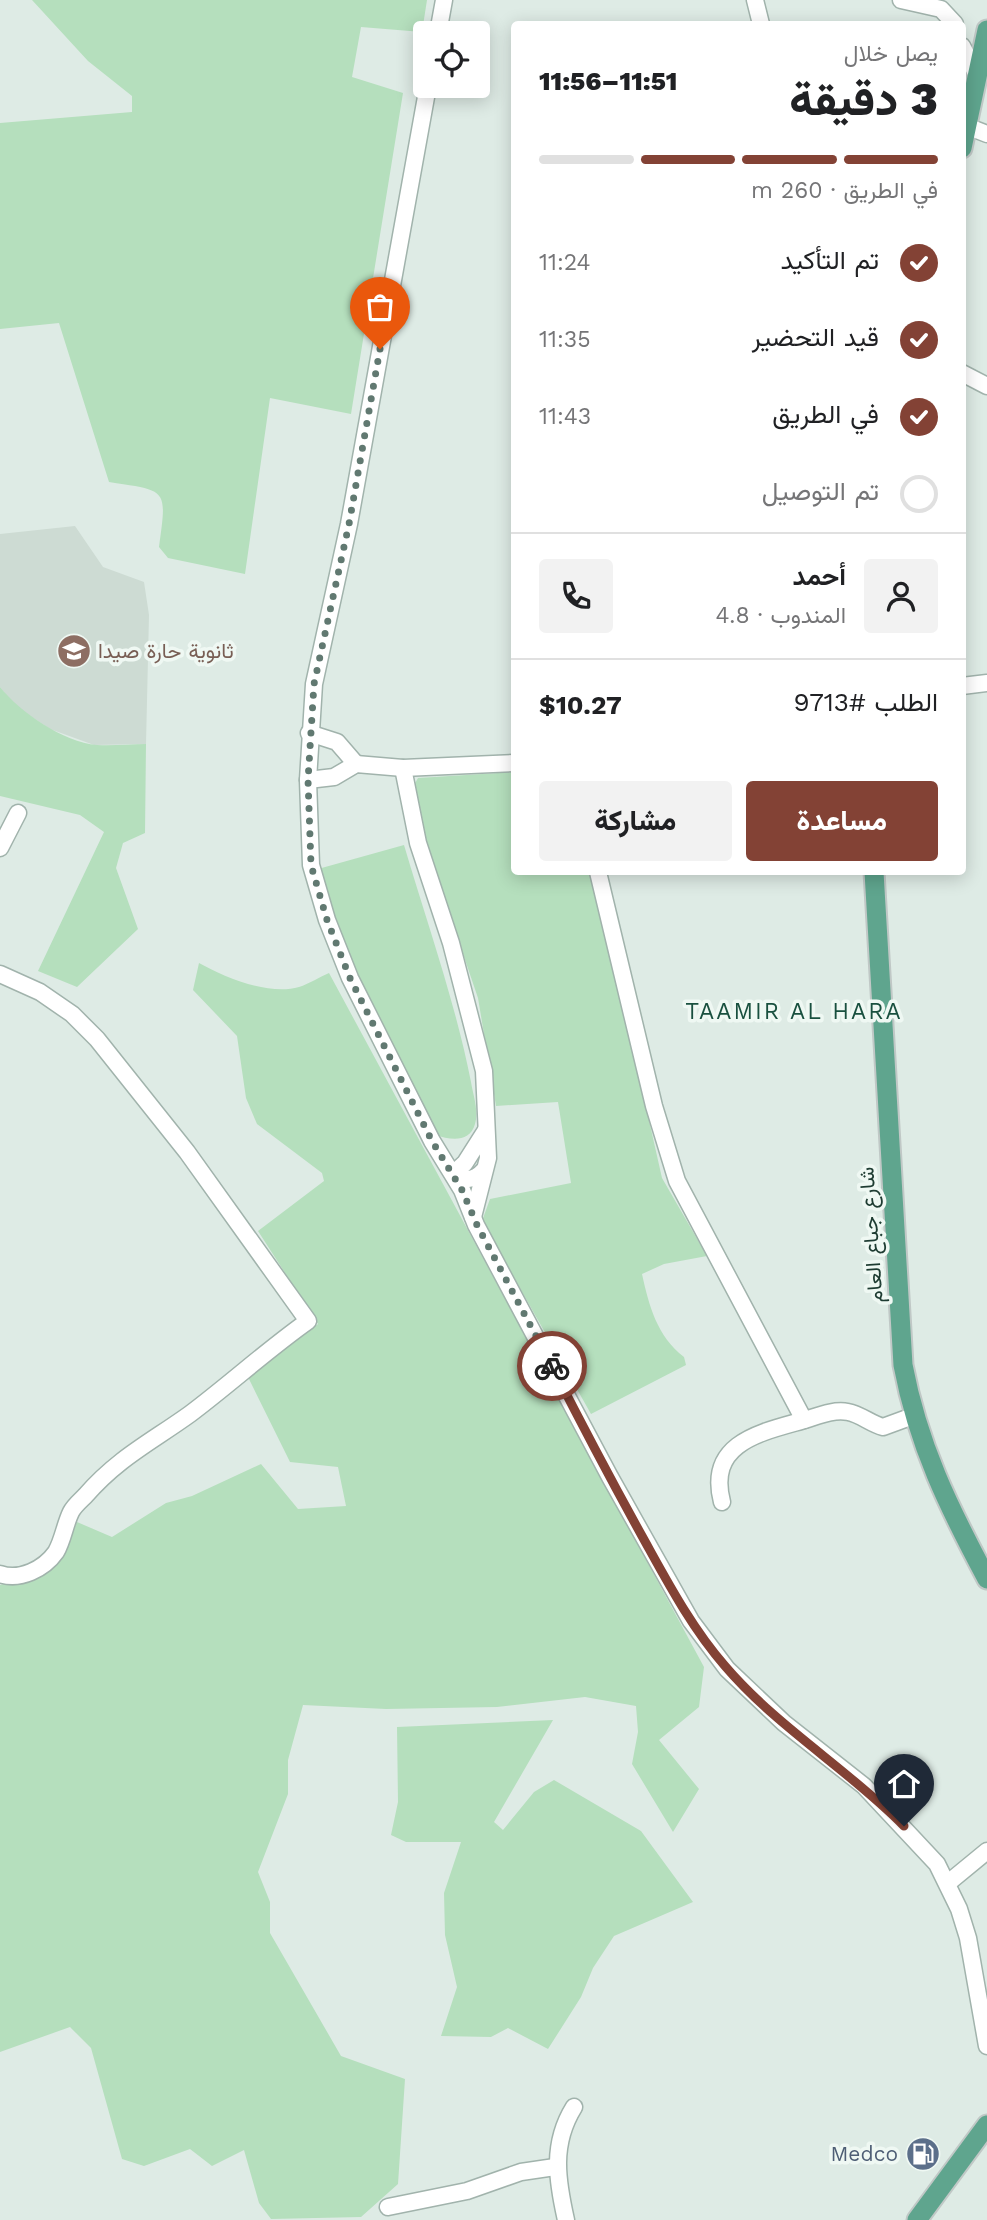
<!DOCTYPE html>
<html lang="ar">
<head>
<meta charset="utf-8">
<style>
  body { margin:0; font-family:"Work Sans",Vazirmatn,sans-serif; background:#f2f2f2; color:#202124; direction:rtl; height:100vh; display:flex; flex-direction:column; font-size:26px; white-space:nowrap }
  * { box-sizing:border-box; margin:0 }
  p { font-size:23px; color:#757577 }
  .icon { flex:none; width:38px; height:38px; fill:none; stroke:currentColor; stroke-width:2; stroke-linecap:round; stroke-linejoin:round }
  .map { position:relative; flex:1; overflow:hidden; direction:ltr }
  .panel { position:absolute; left:511px; top:21px; width:455px; height:854px; display:flex; flex-direction:column; background:#fff; border-radius:7px; box-shadow:0 4px 18px #0003; direction:rtl }
  .panel>* { flex:none }
  .controls { position:absolute; left:413px; top:21px; display:grid; gap:14px }
  .controls a { display:grid; place-items:center; width:77px; height:77px; border-radius:7px; background:#fff; box-shadow:0 4px 18px #0003; font-size:35px }
  .pin { position:absolute; display:grid; place-items:center; width:60px; height:60px; color:#fff; margin:-72px -30px; border-radius:50% 50% 50% 0; rotate:-45deg; box-shadow:0 0 7px #0007 }
  .pin .icon { rotate:45deg }
  .courier { position:absolute; display:grid; place-items:center; width:70px; height:70px; margin:-35px; border:5px solid #834235; border-radius:50%; background:#fff; color:#222; box-shadow:0 2px 9px #0007 }
  .headline em { font-style:normal; font-weight:800 }
  .headline div { display:flex; flex-direction:column-reverse }
  .headline { display:flex; align-items:center; justify-content:space-between; height:119px; padding:0 28px }
  h1 { font-size:46px; font-weight:800; line-height:52px }
  .bar { display:grid; grid-template-columns:repeat(4,1fr); gap:10px 7px; align-content:center; height:84px; padding:0 28px }
  .bar i { height:9px; border-radius:5px; background:#e0e0e0 }
  .bar .active { background:#834235 }
  .bar p { grid-column:span 4 }
  .line { display:flex; align-items:center; gap:18px; padding:0 28px; border-top:2px solid #e0e0e0 }
  .line div { flex:1 }
  .round { display:grid; place-items:center; flex:none; width:74px; height:74px; border-radius:7px; background:#f2f2f2 }
  ol { padding:0 28px; list-style:none }
  li { display:flex; align-items:center; gap:21px; height:77px }
  li p { margin-inline-start:auto }
  li .icon { padding:7px; border-radius:50%; background:#834235; color:#fff; stroke-width:4 }
  li:last-child { color:#757577 }
  li i { width:38px; height:38px; border:4px solid #e0e0e0; border-radius:50% }
  .button { display:flex; gap:14px; margin-top:auto; padding:14px 28px }
  .button a { flex:1; height:80px; border-radius:7px; background:#834235; color:#fff; font-size:28px; font-weight:800; line-height:80px; text-align:center }
  .button a+a { background:#f2f2f2; color:#202124 }
  .map>svg:first-child { display:block }
  .built { fill:#cddbd3 }
  .green { fill:#b5dfbd }
  .lines { fill:none; stroke-linecap:round; stroke-linejoin:round }
  .minor-casing { stroke:#a1b3ac; stroke-width:19 }
  .major-casing { stroke:#c0c8c6; stroke-width:23 }
  .minor { stroke:#fff; stroke-width:16 }
  .major { stroke:#5fa58e; stroke-width:19 }
  .done { stroke:#617971; stroke-width:7; stroke-dasharray:0 12.6 }
  .route { stroke:#834235; stroke-width:9 }
  .labels { text-anchor:middle; stroke-width:7; stroke-linejoin:round; paint-order:stroke }
  .education-label { font-size:21px; fill:#785e54; stroke:#eff8f3; text-anchor:start }
  .street-label { font-size:21px; fill:#1e3c32; stroke:#eff8f3 }
  .service-label { font-size:21px; fill:#4e5e75; stroke:#eff8f3; text-anchor:end }
  .neighbourhood-label { font-size:23px; letter-spacing:2px; fill:#19503f; stroke:#eff8f3 }
</style>
</head>
<body>
<div class="map">
<svg width="987" height="2220" viewBox="0 0 987 2220">
  <rect width="100%" height="100%" fill="#deebe5"/>
  <polygon class="built" points="75,526 103,567 144,582 149,615 146,744 94,745 50,729 14,705 0,687 0,534"/>
  <g class="green">
    <path d="M32,0H427L422,32L361,27L352,77L403,93L351,414L270,398L245,574L168,558L159,547C167,488 168,491 109,482L59,323L0,329V123L132,112V96L88,61Z"/>
    <path d="M0,687C20,712 63,742 97,745C113,746 130,744 146,744L145,833L123,843L116,868L138,929L77,987L38,971L104,832L80,815L0,796Z"/>
    <path d="M514,772V872H593L662,1178L707,1256L664,1264L642,1274C649,1306 657,1336 684,1357L686,1365L591,1414L482,1221L490,1199L571,1183L558,1102L496,1106L478,998L423,836L414,785L418,778Z"/>
    <path d="M404,845C427,923 455,1001 471,1082C473,1095 479,1110 475,1124C470,1143 450,1140 436,1135L350,963L318,869Z"/>
    <path d="M199,963C224,977 269,996 299,987C309,984 319,977 329,973L704,1667L699,1707L659,1740L699,1789L673,1832L632,1764L638,1732L636,1706L585,1697L497,1707L386,1709L303,1705L288,1760V1794L258,1872L270,1902V1933L341,2056L405,2079L398,2184L361,2217L271,2219L259,2203L244,2150L212,2166L190,2149L144,2166L122,2159L91,2048L70,2027L0,2052V1585C53,1571 55,1574 77,1522L112,1537L166,1503L192,1496L261,1464L298,1509L346,1506L338,1467L290,1462L248,1377L318,1324L258,1231L324,1181L322,1173L257,1124L246,1098L237,1036L193,990Z"/>
    <polygon points="553,1720 494,1822 503,1830 534,1792 554,1780 641,1831 693,1902 614,1936 593,1968 581,1997 548,2049 508,2028 491,2037 441,2036 457,1987 445,1935 444,1893 461,1842 406,1842 391,1835 398,1802 397,1727"/>
  </g>
  <g class="lines">
    <g class="minor-casing">
      <g id="minor">
        <polyline points="755,0 761,24"/>
        <polyline points="901,0 941,9 955,24"/>
        <polyline points="438,33 444,0"/>
        <polyline points="962,46 978,77"/>
        <polyline points="428,86 349,524 314,684 308,780 311,865 327,920 350,978 432,1141 462,1190 476,1225 610,1477 691,1621 727,1669 784,1723 864,1786 937,1864 959,1909 968,1938 987,2046"/>
        <polyline points="969,127 987,134"/>
        <polyline points="962,373 987,386"/>
        <polyline points="962,686 987,683"/>
        <polyline points="309,733 337,742 356,764"/>
        <polyline points="403,768 418,843 451,943 484,1071 488,1158 473,1217"/>
        <polyline points="308,780 334,777 356,764 403,768 514,763"/>
        <polyline points="0,848 18,813"/>
        <polyline points="598,872 654,1106 677,1181 804,1420"/>
        <path d="M0,974L40,992L72,1014L97,1039L187,1152L308,1321C267,1350 230,1384 190,1414C151,1442 118,1458 85,1496C80,1501 74,1506 71,1512C65,1524 63,1540 56,1552C44,1569 20,1581 0,1574"/>
        <path d="M483,1171C474,1181 464,1181 453,1174L465,1163L486,1130"/>
        <path d="M722,1502C707,1444 758,1433 801,1421C816,1417 832,1409 848,1412C860,1414 871,1424 883,1427L913,1416"/>
        <polyline points="948,1883 987,1851"/>
        <polyline points="388,2207 467,2191 521,2172 555,2167"/>
        <path d="M566,2220C557,2180 551,2144 574,2107"/>
      </g>
    </g>
    <g class="major-casing">
      <g id="major">
        <polyline points="962,148 987,30"/>
        <path d="M874,872L903,1365C918,1445 949,1508 987,1579"/>
        <polyline points="917,2220 987,2125"/>
      </g>
    </g>
    <use href="#minor" class="minor"/>
    <use href="#major" class="major"/>
  </g>
  <g class="lines">
    <polyline class="done" points="380,349 349,524 314,684 308,780 311,865 327,920 350,978 432,1141 462,1190 477,1225 552,1366"/>
    <path class="route" d="M552,1366C581,1423 611,1480 642,1536C667,1581 691,1627 725,1666C777,1727 848,1769 904,1826"/>
  </g>
  <defs>
    <g id="school-disc" transform="scale(1.75)"><circle r="9.5" fill="#8d6e63" stroke="#eff8f3"/><path d="M0-5L7-2L0 1L-7-2ZM-4 1L0 2.5L4 1V4Q0 6-4 4Z" fill="#fff"/></g>
    <g id="fuel-disc" transform="scale(1.75)"><circle r="9.5" fill="#5c6f8a" stroke="#eff8f3"/><path d="M-5.5-6h7V0h2V4h1.3V-2.5L3-4.5l.8-.8L6-3V5H2.5V1h-1V6h-7ZM-4.2-4.7v3.2H.2V-4.7Z" fill="#fff"/></g>
  </defs>
  <g fill-rule="evenodd">
    <use href="#school-disc" x="74" y="651"/>
    <use href="#fuel-disc" x="923" y="2154"/>
  </g>
  <g class="labels">
    <g class="education-label">
      <text x="98" y="658">ثانوية حارة صيدا</text>
    </g>
    <g class="street-label">
      <text transform="translate(871 1235) rotate(-94)" y="7">شارع جباع العام</text>
    </g>
    <g class="service-label">
      <text x="898" y="2161">Medco</text>
    </g>
    <g class="neighbourhood-label">
      <text x="794" y="1019">TAAMIR AL HARA</text>
    </g>
  </g>
</svg>
<div class="controls">
<a><svg class="icon" aria-label="locate" viewBox="0 0 24 24"><circle cx="12" cy="12" r="6"/><path d="M12 2v4M12 18v4M2 12h4M18 12h4"/></svg></a>
</div>
<div class="pin" style="left:380px;top:349px;background:#ea580c"><svg class="icon" aria-label="bag" viewBox="0 0 24 24"><path d="M5 8h14l-1 12H6zM9 8a3 3 0 0 1 6 0"/></svg></div>
<div class="pin" style="left:904px;top:1826px;background:#1f2937"><svg class="icon" aria-label="home" viewBox="0 0 24 24"><path d="M3 11l9-7 9 7M6 9v11h12V9"/></svg></div>
<div class="courier" style="left:552px;top:1366px"><svg class="icon" aria-label="bike" viewBox="0 0 24 24"><circle cx="6" cy="16" r="4"/><circle cx="18" cy="16" r="4"/><path d="M6 16l4-8h5l3 8M10 8l3 8H6M13 5h3"/></svg></div>
<section class="panel">
<div class="headline"><div><h1>3 دقيقة</h1><p>يصل خلال</p></div><em>11:51–11:56</em></div>
<div class="bar"><i class="active"></i><i class="active"></i><i class="active"></i><i></i><p>في الطريق · 260 m</p></div>
<ol>
<li><svg class="icon" aria-label="check" viewBox="0 0 24 24"><path d="M5 12l5 5 9-10"/></svg>تم التأكيد<p>11:24</p></li>
<li><svg class="icon" aria-label="check" viewBox="0 0 24 24"><path d="M5 12l5 5 9-10"/></svg>قيد التحضير<p>11:35</p></li>
<li><svg class="icon" aria-label="check" viewBox="0 0 24 24"><path d="M5 12l5 5 9-10"/></svg>في الطريق<p>11:43</p></li>
<li><i></i>تم التوصيل</li>
</ol>
<div class="line" style="height:126px"><a class="round"><svg class="icon" aria-label="person" viewBox="0 0 24 24"><circle cx="12" cy="8" r="4"/><path d="M4 21q1-7 8-7t8 7"/></svg></a><div><b>أحمد</b><p>المندوب · 4.8</p></div><a class="round"><svg class="icon" aria-label="phone" viewBox="0 0 24 24"><path d="M5 4h4l2 5-3 2q2 4 5 5l2-3 5 2v4C11 20 4 13 5 4z"/></svg></a></div>
<div class="line" style="height:91px"><div>الطلب #9713</div><b>$10.27</b></div>
<div class="button"><a>مساعدة</a><a>مشاركة</a></div>
</section>
</div>
</body>
</html>
